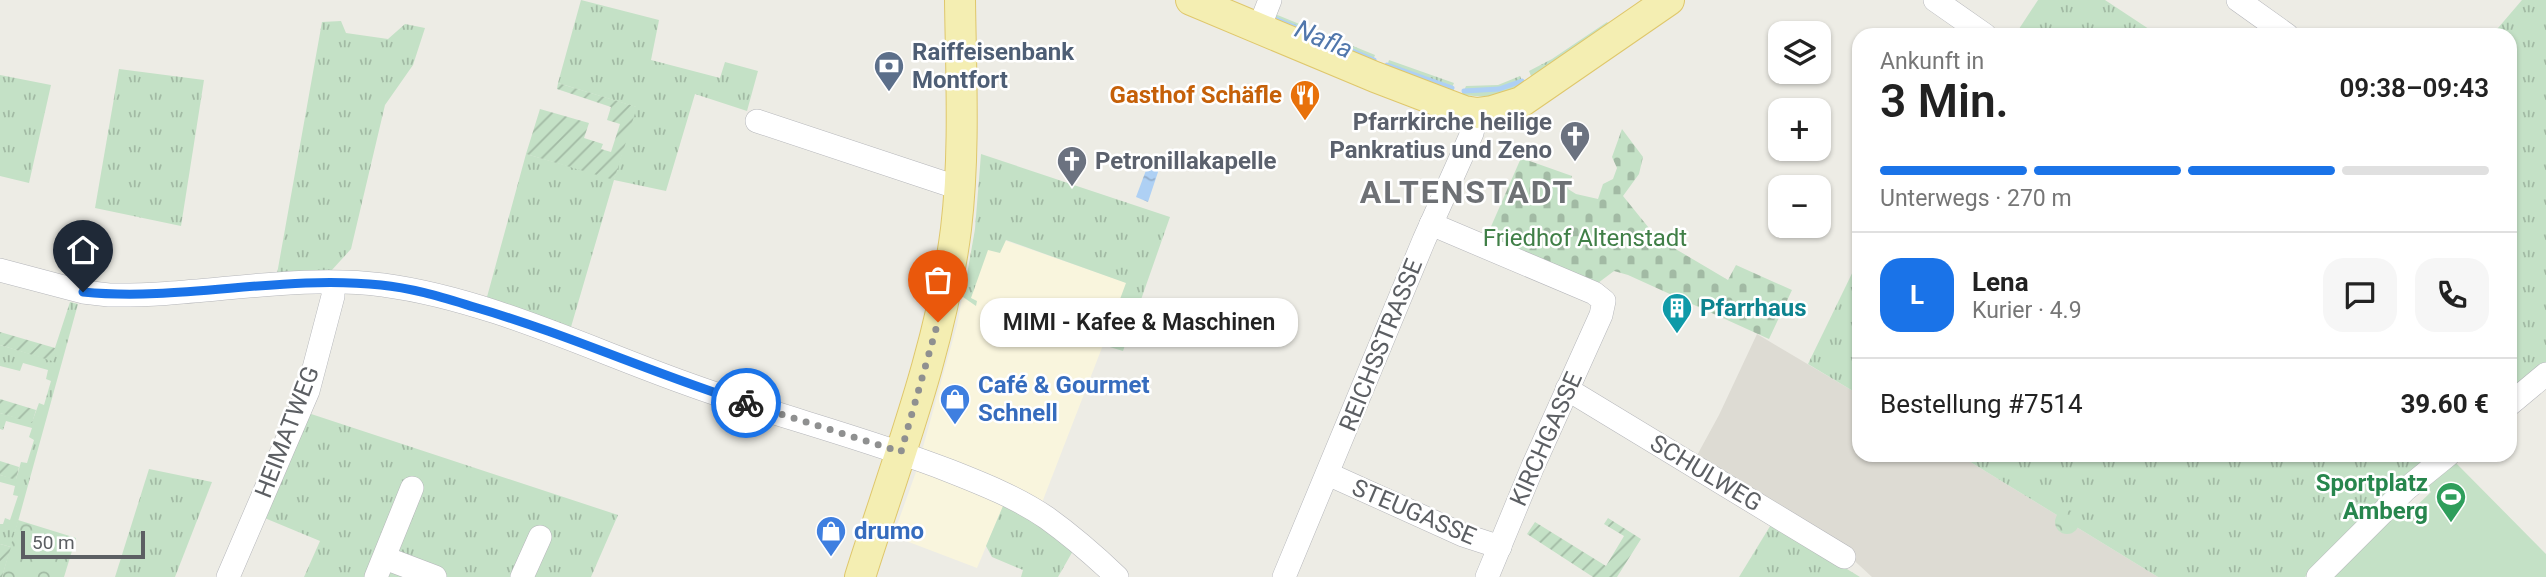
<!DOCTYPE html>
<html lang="de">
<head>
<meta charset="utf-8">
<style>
  body { margin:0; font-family:Roboto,sans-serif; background:#f6f6f6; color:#222; height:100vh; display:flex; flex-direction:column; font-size:26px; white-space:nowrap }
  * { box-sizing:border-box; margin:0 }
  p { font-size:23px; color:#767676 }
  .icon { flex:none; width:38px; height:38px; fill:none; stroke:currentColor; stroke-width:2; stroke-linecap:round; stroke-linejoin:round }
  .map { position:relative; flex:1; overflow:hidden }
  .side { position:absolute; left:1852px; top:28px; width:665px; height:434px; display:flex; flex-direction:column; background:#fff; border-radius:21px; box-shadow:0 2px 5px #0004 }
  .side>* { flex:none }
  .tools { position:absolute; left:1768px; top:21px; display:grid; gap:14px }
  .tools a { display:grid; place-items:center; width:63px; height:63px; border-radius:14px; background:#fff; box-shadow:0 2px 5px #0004; font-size:35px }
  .scale { position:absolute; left:21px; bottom:18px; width:124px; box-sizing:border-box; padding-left:7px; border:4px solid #5c5f63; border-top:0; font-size:19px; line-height:24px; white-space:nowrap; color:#5c5f63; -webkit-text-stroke:5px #fff; paint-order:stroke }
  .pin { position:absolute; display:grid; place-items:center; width:60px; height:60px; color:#fff; margin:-72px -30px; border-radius:50% 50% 50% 0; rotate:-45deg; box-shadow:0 0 7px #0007 }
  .pin .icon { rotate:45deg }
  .courier { position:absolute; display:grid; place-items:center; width:70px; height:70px; margin:-35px; border:5px solid #1a73e8; border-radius:50%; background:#fff; color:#222; box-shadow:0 2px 9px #0007 }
  .bubble { position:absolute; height:49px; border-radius:21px; background:#fff; box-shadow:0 2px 5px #0004; font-size:23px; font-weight:600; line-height:49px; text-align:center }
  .head em { font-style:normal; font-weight:600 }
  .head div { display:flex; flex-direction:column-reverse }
  .head { display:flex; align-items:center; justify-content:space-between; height:119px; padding:0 28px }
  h1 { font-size:46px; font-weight:600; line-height:52px }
  .bar { display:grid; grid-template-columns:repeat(4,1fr); gap:10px 7px; align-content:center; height:84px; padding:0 28px }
  .bar i { height:9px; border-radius:5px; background:#e0e0e0 }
  .bar .on { background:#1a73e8 }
  .bar p { grid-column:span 4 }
  .line { display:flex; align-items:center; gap:18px; padding:0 28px; border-top:2px solid #e0e0e0 }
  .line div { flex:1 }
  .round { display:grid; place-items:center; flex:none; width:74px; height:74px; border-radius:21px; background:#f6f6f6 }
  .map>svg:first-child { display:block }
  .commercial { fill:#f9f5dd }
  .education { fill:#dddbd3 }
  .grass { fill:url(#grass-tufts) }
  .cemetery { fill:url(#cemetery-stones) }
  .park { fill:url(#park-crowns) }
  .garden { fill:url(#garden-furrows) }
  .pitch { fill:#c4e1c6 }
  .water { fill:url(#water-ripples) }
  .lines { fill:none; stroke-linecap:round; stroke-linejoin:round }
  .stream { stroke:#aed0f4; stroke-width:5 }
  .minor-casing { stroke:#b5b6ba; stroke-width:24 }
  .major-casing { stroke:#dfc76b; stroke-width:32 }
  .minor { stroke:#fff; stroke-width:23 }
  .major { stroke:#f4eeb2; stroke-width:30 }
  .done { stroke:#8f9090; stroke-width:7; stroke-dasharray:0 12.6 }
  .route { stroke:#1a73e8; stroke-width:9 }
  .labels { text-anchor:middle; stroke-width:5; stroke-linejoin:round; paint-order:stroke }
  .service-label { font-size:24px; font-weight:bold; fill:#4e5e75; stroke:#fff; text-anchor:start }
  .food-label { font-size:24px; font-weight:bold; fill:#c56008; stroke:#fff; text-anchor:end }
  .worship-label { font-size:24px; font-weight:bold; fill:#5b616d; stroke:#fff; text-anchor:end }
  .park-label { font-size:24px; fill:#407f47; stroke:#fff }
  .culture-label { font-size:24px; font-weight:bold; fill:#0d838f; stroke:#fff; text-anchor:start }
  .street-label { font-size:24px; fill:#5c5f63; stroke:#fff }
  .shop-label { font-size:24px; font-weight:bold; fill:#366cbe; stroke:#fff; text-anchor:start }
  .leisure-label { font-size:24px; font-weight:bold; fill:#27864d; stroke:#fff; text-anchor:end }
  .water-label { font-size:26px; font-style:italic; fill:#5177ac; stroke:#fff }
  .district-label { font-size:32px; font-weight:bold; letter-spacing:2px; fill:#6e7175; stroke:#fff }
</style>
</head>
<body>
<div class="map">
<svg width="2546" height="577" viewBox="0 0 2546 577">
  <defs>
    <pattern id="grass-tufts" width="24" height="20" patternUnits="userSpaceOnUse" patternTransform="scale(1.75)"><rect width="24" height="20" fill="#c4e1c6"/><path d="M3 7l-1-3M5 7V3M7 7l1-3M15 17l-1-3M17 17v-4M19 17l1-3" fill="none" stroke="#a2baa4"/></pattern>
    <pattern id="cemetery-stones" width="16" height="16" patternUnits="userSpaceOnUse" patternTransform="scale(1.75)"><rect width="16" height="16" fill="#c4e1c6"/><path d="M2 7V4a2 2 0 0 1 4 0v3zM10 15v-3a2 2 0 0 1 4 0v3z" fill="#a2baa4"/></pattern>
    <pattern id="park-crowns" width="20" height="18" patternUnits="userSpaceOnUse" patternTransform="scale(1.75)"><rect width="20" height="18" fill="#c4e1c6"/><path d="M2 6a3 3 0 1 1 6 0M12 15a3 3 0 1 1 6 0" fill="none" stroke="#a2baa4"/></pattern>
    <pattern id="garden-furrows" width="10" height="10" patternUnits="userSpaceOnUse" patternTransform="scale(1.75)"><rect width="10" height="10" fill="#c4e1c6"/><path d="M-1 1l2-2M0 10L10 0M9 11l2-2" fill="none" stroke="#a2baa4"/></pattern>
    <pattern id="water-ripples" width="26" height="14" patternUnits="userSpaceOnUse" patternTransform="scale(1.75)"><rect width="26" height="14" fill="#aed0f4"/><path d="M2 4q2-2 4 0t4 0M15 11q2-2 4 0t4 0" fill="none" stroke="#91acc9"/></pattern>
  </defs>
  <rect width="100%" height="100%" fill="#edece5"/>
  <polygon class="commercial" points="975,230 1127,283 1038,513 1007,497 977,568 893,536 916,472 957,325"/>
  <polygon class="education" points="1757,334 1858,394 1858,455 1959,455 2158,577 1872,577 1847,554 1695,459 1719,415"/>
  <g class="grass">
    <polygon points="581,0 659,20 651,60 720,78 725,62 758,71 747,111 695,94 666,191 614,180 571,327 487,297 526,154 614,179 636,107 558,83"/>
    <polygon points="2038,0 2105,0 2158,35 2015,35"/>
    <polygon points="2522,0 2546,0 2546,367 2510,396 2510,35 2492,35"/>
    <polygon points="1275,14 1375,55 1371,65 1271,24"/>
    <polygon points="341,21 346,33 388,39 405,24 425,28 413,65 385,105 351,249 331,271 277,274 322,22"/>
    <polygon points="1607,22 1614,30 1533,81 1529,71 1552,59"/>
    <polygon points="1389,60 1454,83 1450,92 1386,70"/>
    <polygon points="119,69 204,80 181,226 95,208"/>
    <polygon points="0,75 51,85 29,183 0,176"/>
    <polygon points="1520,76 1524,86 1488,97 1462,95 1466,86 1498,85"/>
    <polygon points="981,154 1170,217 1123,351 1103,345 1126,283 1006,240 1000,253 988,250 971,298 977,301 976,306 963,297 975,229"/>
    <polygon points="1858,261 1858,394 1808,364"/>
    <polygon points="70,302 78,304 11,547 0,544 0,524 3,524 5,518 10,520 18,496 13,495 15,486 0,482 0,475 16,479 21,462 27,463 34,440 29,437 32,428 6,421 3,430 0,429 0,413 32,422 39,403 44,405 51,381 46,379 48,370 23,363 20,371 0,366 0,345 51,360"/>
    <polygon points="299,410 618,515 591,577 304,577 320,541 255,514"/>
    <polygon points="1959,455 2435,455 2359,523 2305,577 2158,577"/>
    <polygon points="149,469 212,482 175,577 115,577"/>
    <polygon points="1003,506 1031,519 1074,549 1058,577 1021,577 1023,570 992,557 986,546"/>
    <polygon points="1772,523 1860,577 1739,577"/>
  </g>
  <polygon class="cemetery" points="1622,129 1643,157 1639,174 1623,196 1657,238 1728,280 1736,265 1792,290 1769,339 1628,275 1614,271 1598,283 1486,238 1521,158 1572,176 1568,189 1576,194 1598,199 1603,184 1613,179 1617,168 1612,157"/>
  <g class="park">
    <circle cx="2067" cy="522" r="12"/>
    <polygon points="18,520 76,538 64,577 2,577"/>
  </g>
  <g class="garden">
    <polygon points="558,83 637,107 614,180 526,154 540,109 589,123 584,138 603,144 601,149 611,152 620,124 607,120 611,107 557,89"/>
    <polygon points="0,332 55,348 52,361 0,345"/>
    <polygon points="0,399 36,410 32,423 0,413"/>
    <polygon points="0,461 19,467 16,480 0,475"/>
    <polygon points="1608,518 1641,539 1617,577 1593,577 1527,534 1535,522 1606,566 1624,536 1604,524"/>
    <polygon points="0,544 11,547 2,577 0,577"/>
  </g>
  <polygon class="pitch" points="2454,461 2546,554 2546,577 2332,577 2403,507 2409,513 2431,492 2424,484 2446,472"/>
  <polygon class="water" points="1148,165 1159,169 1148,202 1136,197"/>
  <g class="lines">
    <g class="stream">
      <polyline points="1273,18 1374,60"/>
      <polyline points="1387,65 1452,88"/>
      <polyline points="1464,91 1499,89 1522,81"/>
    </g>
    <g class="minor-casing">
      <g id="minor">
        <polyline points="1935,0 1985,35"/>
        <polyline points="2238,0 2287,35"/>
        <polyline points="1259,28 1270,0"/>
        <polyline points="757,121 959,188"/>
        <polyline points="1431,224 1594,293 1604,301 1601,315 1533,466 1487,577"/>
        <path d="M0,270L83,292L109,295C198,297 295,273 383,285C487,299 587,348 685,383C772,415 863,437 950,471C983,484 1018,498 1047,518C1072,536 1095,556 1117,577"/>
        <polyline points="1567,389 1844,557"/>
        <polyline points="2510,404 2546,374"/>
        <polyline points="1328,474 1463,535 1500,547"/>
        <polyline points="385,558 435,577"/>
        <polyline points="228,577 308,391 333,296 333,283"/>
        <polyline points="376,577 412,488"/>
        <polyline points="522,577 540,537"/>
        <polyline points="1284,577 1424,240 1472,133 1477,113"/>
        <polyline points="2318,577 2405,490 2448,455"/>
      </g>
    </g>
    <g class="major-casing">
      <g id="major">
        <polyline points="1191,0 1375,77 1464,111 1477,113 1492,111 1521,102 1669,0"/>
        <path d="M860,577C896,463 941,348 956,229C965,153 961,76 960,0"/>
      </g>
    </g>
    <use href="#minor" class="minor"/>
    <use href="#major" class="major"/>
  </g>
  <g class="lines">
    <polyline class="done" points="746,403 901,452 938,322"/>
    <path class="route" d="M83,292C182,302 282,274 381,285C413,288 444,298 474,307C567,334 654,374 746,403"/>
  </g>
  <defs>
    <g id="bank-pin" transform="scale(1.575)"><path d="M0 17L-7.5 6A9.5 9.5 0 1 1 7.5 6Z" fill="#5c6f8a" stroke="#fff"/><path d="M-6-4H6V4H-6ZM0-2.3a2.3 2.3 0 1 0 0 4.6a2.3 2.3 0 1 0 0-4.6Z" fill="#fff"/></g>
    <g id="restaurant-pin" transform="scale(1.575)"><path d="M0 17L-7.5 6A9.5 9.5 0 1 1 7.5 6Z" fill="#e8710a" stroke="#fff"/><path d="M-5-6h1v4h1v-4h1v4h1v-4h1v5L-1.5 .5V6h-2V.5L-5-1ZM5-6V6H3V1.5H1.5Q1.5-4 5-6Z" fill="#fff"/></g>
    <g id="church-pin" transform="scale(1.575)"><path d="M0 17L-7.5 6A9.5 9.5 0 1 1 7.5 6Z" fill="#6b7280" stroke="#fff"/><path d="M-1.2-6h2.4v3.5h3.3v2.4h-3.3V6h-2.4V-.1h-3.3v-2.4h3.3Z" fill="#fff"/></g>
    <g id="building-pin" transform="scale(1.575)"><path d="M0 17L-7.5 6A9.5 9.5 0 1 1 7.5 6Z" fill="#0f9aa8" stroke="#fff"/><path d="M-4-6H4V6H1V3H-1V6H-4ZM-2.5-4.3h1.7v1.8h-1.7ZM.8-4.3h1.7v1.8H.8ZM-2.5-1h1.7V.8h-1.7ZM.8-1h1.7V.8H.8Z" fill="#fff"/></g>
    <g id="shop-pin" transform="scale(1.575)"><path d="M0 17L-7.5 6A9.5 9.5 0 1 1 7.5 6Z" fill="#3f7fe0" stroke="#fff"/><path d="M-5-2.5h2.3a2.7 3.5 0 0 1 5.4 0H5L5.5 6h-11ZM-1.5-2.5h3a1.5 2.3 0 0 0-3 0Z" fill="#fff"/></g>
    <g id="stadium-pin" transform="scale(1.575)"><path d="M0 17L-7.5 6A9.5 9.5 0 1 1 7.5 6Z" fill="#2e9e5b" stroke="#fff"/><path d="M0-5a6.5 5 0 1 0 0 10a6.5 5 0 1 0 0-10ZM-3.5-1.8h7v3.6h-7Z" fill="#fff"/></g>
  </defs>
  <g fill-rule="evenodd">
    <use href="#bank-pin" x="889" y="66"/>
    <use href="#restaurant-pin" x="1305" y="95"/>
    <use href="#church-pin" x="1575" y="136"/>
    <use href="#church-pin" x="1072" y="161"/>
    <use href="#building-pin" x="1677" y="308"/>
    <use href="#shop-pin" x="955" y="399"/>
    <use href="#stadium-pin" x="2451" y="497"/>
    <use href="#shop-pin" x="831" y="531"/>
  </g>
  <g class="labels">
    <g class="service-label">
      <text x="912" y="60">Raiffeisenbank<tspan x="912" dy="28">Montfort</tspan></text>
    </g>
    <g class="food-label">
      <text x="1282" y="103">Gasthof Schäfle</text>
    </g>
    <g class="worship-label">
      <text x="1552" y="130">Pfarrkirche heilige<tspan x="1552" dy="28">Pankratius und Zeno</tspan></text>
      <text x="1095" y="169" text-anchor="start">Petronillakapelle</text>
    </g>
    <g class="park-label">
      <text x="1585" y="246">Friedhof Altenstadt</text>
    </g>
    <g class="culture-label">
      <text x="1700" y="316">Pfarrhaus</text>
    </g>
    <g class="street-label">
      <text transform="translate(1381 345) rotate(-68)" y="8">REICHSSTRASSE</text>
      <text transform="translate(287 432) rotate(-69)" y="8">HEIMATWEG</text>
      <text transform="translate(1546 439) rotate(-66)" y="8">KIRCHGASSE</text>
      <text transform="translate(1706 473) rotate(31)" y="8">SCHULWEG</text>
      <text transform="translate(1414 512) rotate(23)" y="8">STEUGASSE</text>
    </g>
    <g class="shop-label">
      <text x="978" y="393">Café &amp; Gourmet<tspan x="978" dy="28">Schnell</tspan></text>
      <text x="854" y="539">drumo</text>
    </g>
    <g class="leisure-label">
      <text x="2428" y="491">Sportplatz<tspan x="2428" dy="28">Amberg</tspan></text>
    </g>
    <g class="water-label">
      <text transform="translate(1324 39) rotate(23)" y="9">Nafla</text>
    </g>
    <g class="district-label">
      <text x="1467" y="203">ALTENSTADT</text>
    </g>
  </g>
</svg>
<div class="tools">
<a><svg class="icon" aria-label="layers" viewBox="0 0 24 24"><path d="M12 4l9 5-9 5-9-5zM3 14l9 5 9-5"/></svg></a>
<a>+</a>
<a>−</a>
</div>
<div class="scale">50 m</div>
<div class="pin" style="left:938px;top:322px;background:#ea580c"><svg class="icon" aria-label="bag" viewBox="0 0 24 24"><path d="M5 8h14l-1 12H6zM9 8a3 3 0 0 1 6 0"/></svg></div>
<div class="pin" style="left:83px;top:292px;background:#1f2937"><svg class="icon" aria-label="home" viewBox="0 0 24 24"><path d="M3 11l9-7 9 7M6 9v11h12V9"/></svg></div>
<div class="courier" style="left:746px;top:403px"><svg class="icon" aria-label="bike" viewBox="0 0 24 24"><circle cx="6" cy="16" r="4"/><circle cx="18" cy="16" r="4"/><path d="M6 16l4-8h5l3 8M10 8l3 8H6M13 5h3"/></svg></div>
<div class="bubble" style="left:980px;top:298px;width:318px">MIMI - Kafee &amp; Maschinen</div>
<section class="side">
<div class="head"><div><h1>3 Min.</h1><p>Ankunft in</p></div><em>09:38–09:43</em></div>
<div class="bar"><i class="on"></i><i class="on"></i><i class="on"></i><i></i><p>Unterwegs · 270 m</p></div>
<div class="line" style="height:126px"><b class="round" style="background:#1a73e8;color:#fff">L</b><div><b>Lena</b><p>Kurier · 4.9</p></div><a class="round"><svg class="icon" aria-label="chat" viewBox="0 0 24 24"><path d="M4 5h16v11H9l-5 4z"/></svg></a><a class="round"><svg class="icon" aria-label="phone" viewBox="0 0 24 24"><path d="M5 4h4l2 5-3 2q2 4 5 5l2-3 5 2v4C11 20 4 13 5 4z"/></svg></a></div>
<div class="line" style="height:91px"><div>Bestellung #7514</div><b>39.60 €</b></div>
</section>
</div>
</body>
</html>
